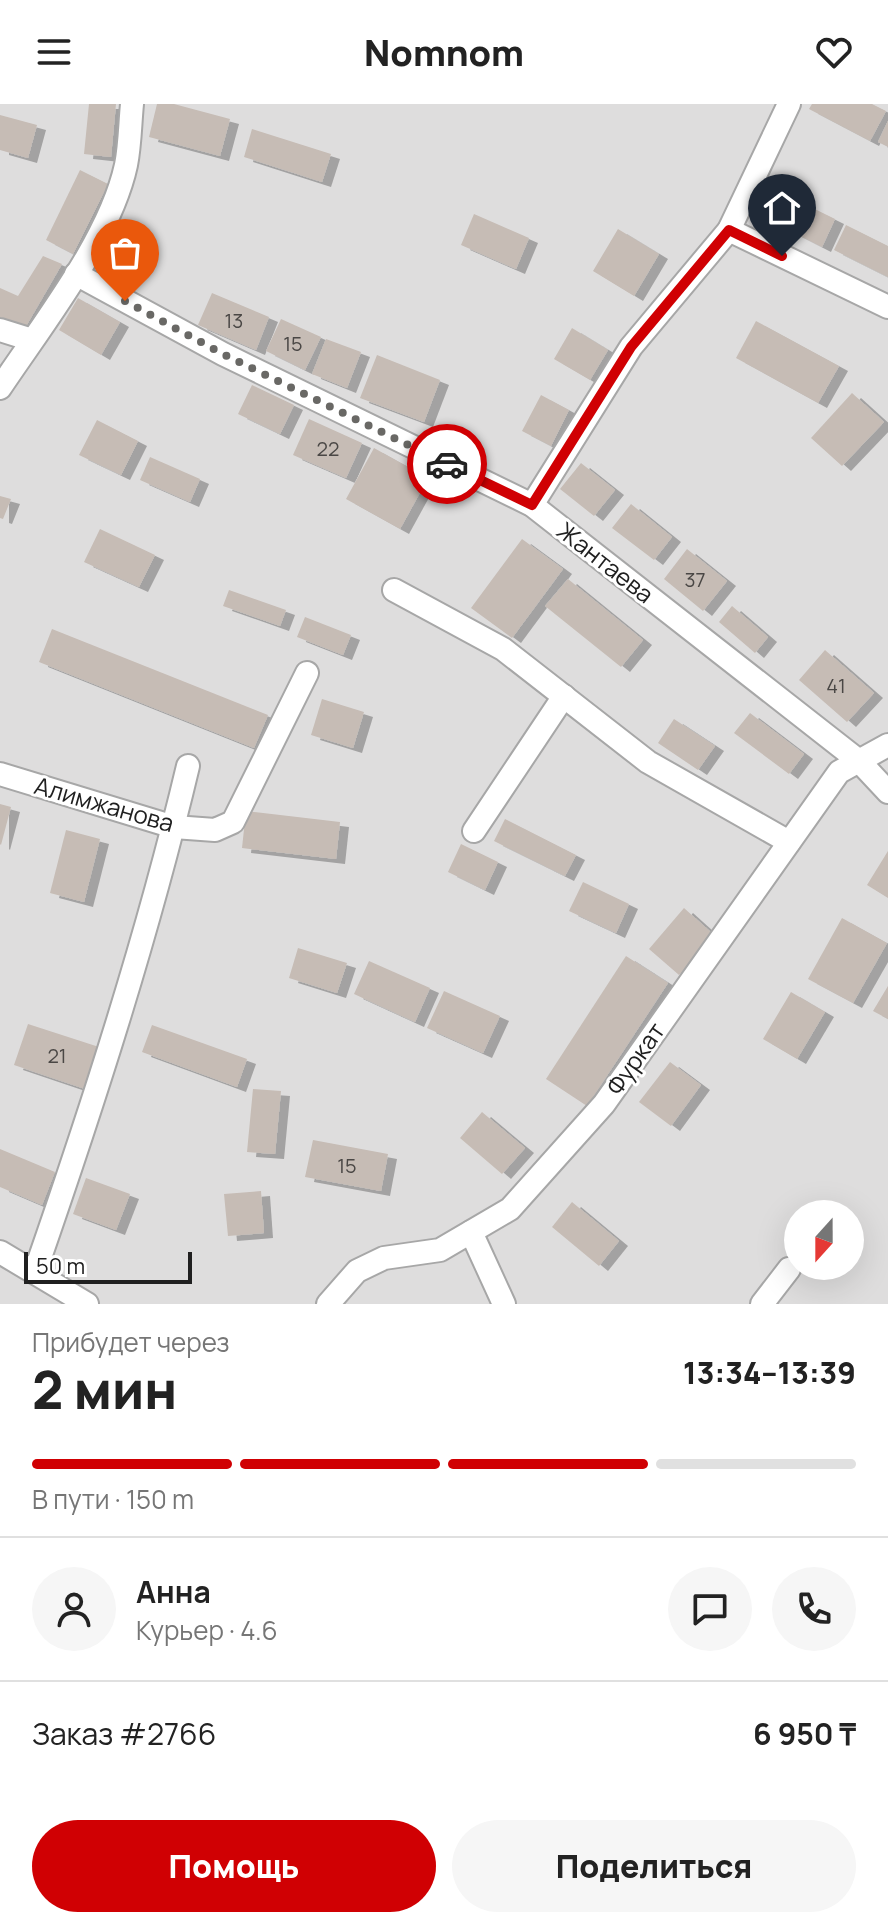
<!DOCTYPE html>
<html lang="ru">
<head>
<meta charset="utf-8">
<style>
  body { margin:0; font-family:Manrope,sans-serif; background:#f6f6f6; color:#222; height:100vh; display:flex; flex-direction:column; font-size:30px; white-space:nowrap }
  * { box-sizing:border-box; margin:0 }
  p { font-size:26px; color:#767676 }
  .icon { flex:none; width:44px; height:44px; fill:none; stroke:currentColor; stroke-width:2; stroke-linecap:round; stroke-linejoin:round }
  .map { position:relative; height:1200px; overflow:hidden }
  .sheet { display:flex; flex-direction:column; background:#fff; flex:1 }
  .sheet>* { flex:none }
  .needle { width:52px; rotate:201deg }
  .controls { position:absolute; left:784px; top:1096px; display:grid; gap:16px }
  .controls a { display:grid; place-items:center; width:80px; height:80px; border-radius:50%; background:#fff; box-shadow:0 8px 32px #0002; font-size:40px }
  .scale { position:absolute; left:24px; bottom:20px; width:168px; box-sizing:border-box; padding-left:8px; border:4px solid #202020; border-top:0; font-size:22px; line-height:28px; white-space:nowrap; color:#202020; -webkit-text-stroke:6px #fff; paint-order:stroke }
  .pin { position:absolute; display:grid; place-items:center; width:68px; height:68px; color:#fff; margin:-82px -34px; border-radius:50% 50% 50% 0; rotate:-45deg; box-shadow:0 0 8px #0007 }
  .pin .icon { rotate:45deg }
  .courier { position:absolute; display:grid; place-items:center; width:80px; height:80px; margin:-40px; border:6px solid #d00003; border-radius:50%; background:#fff; color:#222; box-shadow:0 2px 10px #0007 }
  .overview em { font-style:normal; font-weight:800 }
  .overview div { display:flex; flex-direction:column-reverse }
  .overview { display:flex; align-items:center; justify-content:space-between; height:136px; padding:0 32px }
  h1 { font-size:52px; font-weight:800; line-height:60px }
  .bar { display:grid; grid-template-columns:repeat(4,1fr); gap:12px 8px; align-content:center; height:96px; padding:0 32px }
  .bar i { height:10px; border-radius:6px; background:#e0e0e0 }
  .bar .on { background:#d00003 }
  .bar p { grid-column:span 4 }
  .line { display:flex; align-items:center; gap:20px; padding:0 32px; border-top:2px solid #e0e0e0 }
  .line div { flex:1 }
  .round { display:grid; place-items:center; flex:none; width:84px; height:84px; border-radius:42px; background:#f6f6f6 }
  .primary-button { display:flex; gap:16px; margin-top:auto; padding:16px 32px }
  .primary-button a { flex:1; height:92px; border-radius:48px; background:#d00003; color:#fff; font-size:32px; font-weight:800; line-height:92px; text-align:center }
  .primary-button a+a { background:#f6f6f6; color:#222 }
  header { display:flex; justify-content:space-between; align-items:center; height:104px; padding:0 32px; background:#fff; font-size:36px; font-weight:800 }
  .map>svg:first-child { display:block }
  .residential { fill:#dedddd; fill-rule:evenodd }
  .building { fill:#c6bcb5; filter:url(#shadow) }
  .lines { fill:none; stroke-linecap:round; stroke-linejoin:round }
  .street-casing { stroke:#a7a7a7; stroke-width:26 }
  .street { stroke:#fff; stroke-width:22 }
  .done { stroke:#696865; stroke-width:8; stroke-dasharray:0 14.4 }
  .route { stroke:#d00003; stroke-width:10 }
  .labels { text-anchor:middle; stroke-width:6; stroke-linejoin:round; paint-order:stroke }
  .number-label { font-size:20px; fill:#4a4745 }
  .street-label { font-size:24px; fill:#202020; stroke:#fff }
</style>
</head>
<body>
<header><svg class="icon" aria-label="menu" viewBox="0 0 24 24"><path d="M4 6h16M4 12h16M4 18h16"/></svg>Nomnom<svg class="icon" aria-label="heart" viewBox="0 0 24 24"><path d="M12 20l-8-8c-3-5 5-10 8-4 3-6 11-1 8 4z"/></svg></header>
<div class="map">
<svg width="888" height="1200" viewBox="0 0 888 1200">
  <defs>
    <filter id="shadow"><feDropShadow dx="9" dy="5" stdDeviation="0" flood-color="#0004"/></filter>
  </defs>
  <rect width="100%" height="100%" fill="#f1ede6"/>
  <path class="residential" d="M0,0H888V1200H0ZM798,1110H850V1162H798Z"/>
  <g class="building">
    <polygon points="89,0 116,0 111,53 84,50"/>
    <polygon points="157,0 174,0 230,15 220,52 149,33"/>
    <polygon points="812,0 872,0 886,7 870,37 809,5"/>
    <polygon points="0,11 37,21 28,54 0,46"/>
    <polygon points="888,17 888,43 878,38"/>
    <polygon points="252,25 331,50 322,78 244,53"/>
    <polygon points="80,66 108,80 73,150 46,136"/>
    <polygon points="774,85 835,115 822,143 761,112"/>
    <polygon points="474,110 529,134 516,165 461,141"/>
    <polygon points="846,121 888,142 888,173 834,146"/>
    <polygon points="618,125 659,150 634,192 593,167"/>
    <polygon points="43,152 62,160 25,224 0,213 0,184 18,192"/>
    <polygon points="212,189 269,213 256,246 198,221"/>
    <polygon points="78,194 120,218 101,251 59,226"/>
    <polygon points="281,215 321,233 305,266 266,247"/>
    <polygon points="756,217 839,262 818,299 736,254"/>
    <polygon points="572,224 608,246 590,276 554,255"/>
    <polygon points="326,235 361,248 347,284 312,270"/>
    <polygon points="377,251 440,276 424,318 360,294"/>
    <polygon points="252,281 294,301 280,330 238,310"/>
    <polygon points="852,289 884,318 842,362 811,334"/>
    <polygon points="541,291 569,306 551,342 522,327"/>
    <polygon points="309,315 362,339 346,374 293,351"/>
    <polygon points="97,316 138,337 121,371 79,351"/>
    <polygon points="374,344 428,374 400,425 346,395"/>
    <polygon points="150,353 200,375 190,398 140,376"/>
    <polygon points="581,359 615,386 594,412 560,385"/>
    <polygon points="0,392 11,395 3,415 0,414"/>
    <polygon points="631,400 672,433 654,456 612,424"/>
    <polygon points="100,425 155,451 139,483 84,458"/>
    <polygon points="522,435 563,465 512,534 471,504"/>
    <polygon points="687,445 727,477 703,507 664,475"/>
    <polygon points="568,475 643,536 621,563 545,502"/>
    <polygon points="229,486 286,506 280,522 223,502"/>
    <polygon points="732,502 768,533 755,549 719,518"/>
    <polygon points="305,513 351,531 343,551 297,533"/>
    <polygon points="52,525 268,611 254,644 39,558"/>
    <polygon points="825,546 874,589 847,618 799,576"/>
    <polygon points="322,595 364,608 353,644 311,631"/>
    <polygon points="750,609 804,650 789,670 734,629"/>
    <polygon points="674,615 715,642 698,666 658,639"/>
    <polygon points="0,700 11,703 1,741 0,740"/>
    <polygon points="246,707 340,718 336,755 242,744"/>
    <polygon points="505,715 576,751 565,772 494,737"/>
    <polygon points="66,726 100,735 84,798 50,789"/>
    <polygon points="461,740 498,758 485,786 448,768"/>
    <polygon points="888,747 888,794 867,781"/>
    <polygon points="583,778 629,800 616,829 569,807"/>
    <polygon points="684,804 714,831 679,871 649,845"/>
    <polygon points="842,814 887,839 853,899 808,875"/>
    <polygon points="298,844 347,859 337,889 289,874"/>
    <polygon points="626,852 668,879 587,1002 546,975"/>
    <polygon points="369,857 430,884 415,918 354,890"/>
    <polygon points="888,882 888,915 873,907"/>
    <polygon points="444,887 500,912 483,949 427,924"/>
    <polygon points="791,888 825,908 797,955 763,935"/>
    <polygon points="28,920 99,943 85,985 14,961"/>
    <polygon points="152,921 247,955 237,983 142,948"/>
    <polygon points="670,958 701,981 671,1022 639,998"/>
    <polygon points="253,985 281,987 275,1050 247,1048"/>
    <polygon points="482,1008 525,1044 502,1070 460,1034"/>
    <polygon points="313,1036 388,1050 381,1087 305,1073"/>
    <polygon points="0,1045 55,1068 42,1101 0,1083"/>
    <polygon points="86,1074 130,1090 116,1126 73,1110"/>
    <polygon points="261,1087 264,1129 228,1132 224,1090"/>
    <polygon points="572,1098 619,1137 599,1162 552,1123"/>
  </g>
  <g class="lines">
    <g class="street-casing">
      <g id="street">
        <polyline points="729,126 888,203"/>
        <polyline points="76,170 223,250 532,401 859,657 888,688"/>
        <polyline points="0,226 32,236"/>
        <path d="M0,284C42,221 110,135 126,61C130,41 130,20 132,0"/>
        <polyline points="532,401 631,243 729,126 789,0"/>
        <polyline points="394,486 503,545 648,658 789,738"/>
        <polyline points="0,670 174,723 215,726 233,718 307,569"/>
        <polyline points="474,727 564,592"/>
        <polyline points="471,1128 504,1200"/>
        <polyline points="0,1148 87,1200"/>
        <path d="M35,1168C93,1001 147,834 188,662"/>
        <polyline points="328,1200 357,1167 384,1154 440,1146 510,1105 604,1000 839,668 888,641"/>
        <polyline points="762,1200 789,1165"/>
      </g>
    </g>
    <use href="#street" class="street"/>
  </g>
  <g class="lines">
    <polyline class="done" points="125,197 223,250 447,360"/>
    <polyline class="route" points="447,360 532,401 631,243 729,126 782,152"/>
  </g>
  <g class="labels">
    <g class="number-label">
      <text x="234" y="224">13</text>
      <text x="293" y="247">15</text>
      <text x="328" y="352">22</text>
      <text x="695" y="483">37</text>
      <text x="836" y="589">41</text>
      <text x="57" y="959">21</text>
      <text x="347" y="1069">15</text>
    </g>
    <g class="street-label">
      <text transform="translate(605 459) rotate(38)" y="8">Жантаева</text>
      <text transform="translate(104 701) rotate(16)" y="8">Алимжанова</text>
      <text transform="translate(636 955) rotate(-55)" y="8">Фуркат</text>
    </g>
  </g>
</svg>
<div class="controls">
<a><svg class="needle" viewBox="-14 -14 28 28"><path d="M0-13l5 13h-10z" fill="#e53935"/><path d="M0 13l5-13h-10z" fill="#767676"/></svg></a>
</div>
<div class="scale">50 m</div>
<div class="pin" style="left:125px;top:197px;background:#ea580c"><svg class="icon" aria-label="bag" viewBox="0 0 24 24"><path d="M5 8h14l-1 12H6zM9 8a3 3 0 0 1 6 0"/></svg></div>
<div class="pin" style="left:782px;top:152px;background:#1f2937"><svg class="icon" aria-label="home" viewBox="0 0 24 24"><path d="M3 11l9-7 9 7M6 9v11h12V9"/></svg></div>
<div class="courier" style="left:447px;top:360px"><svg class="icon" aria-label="car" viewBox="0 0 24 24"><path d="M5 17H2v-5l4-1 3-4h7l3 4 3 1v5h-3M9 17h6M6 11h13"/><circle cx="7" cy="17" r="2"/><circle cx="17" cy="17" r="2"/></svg></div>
</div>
<section class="sheet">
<div class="overview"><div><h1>2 мин</h1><p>Прибудет через</p></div><em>13:34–13:39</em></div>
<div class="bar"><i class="on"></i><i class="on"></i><i class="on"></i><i></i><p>В пути · 150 m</p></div>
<div class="line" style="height:144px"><a class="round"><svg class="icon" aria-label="person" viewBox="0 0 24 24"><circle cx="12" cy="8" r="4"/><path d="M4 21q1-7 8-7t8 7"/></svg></a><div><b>Анна</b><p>Курьер · 4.6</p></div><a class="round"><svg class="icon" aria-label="chat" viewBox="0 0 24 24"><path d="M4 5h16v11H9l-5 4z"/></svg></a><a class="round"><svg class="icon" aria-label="phone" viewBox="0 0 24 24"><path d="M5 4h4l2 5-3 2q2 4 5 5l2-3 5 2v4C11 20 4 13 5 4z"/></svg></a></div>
<div class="line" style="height:104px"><div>Заказ #2766</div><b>6 950 ₸</b></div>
<div class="primary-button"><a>Помощь</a><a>Поделиться</a></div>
</section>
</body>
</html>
